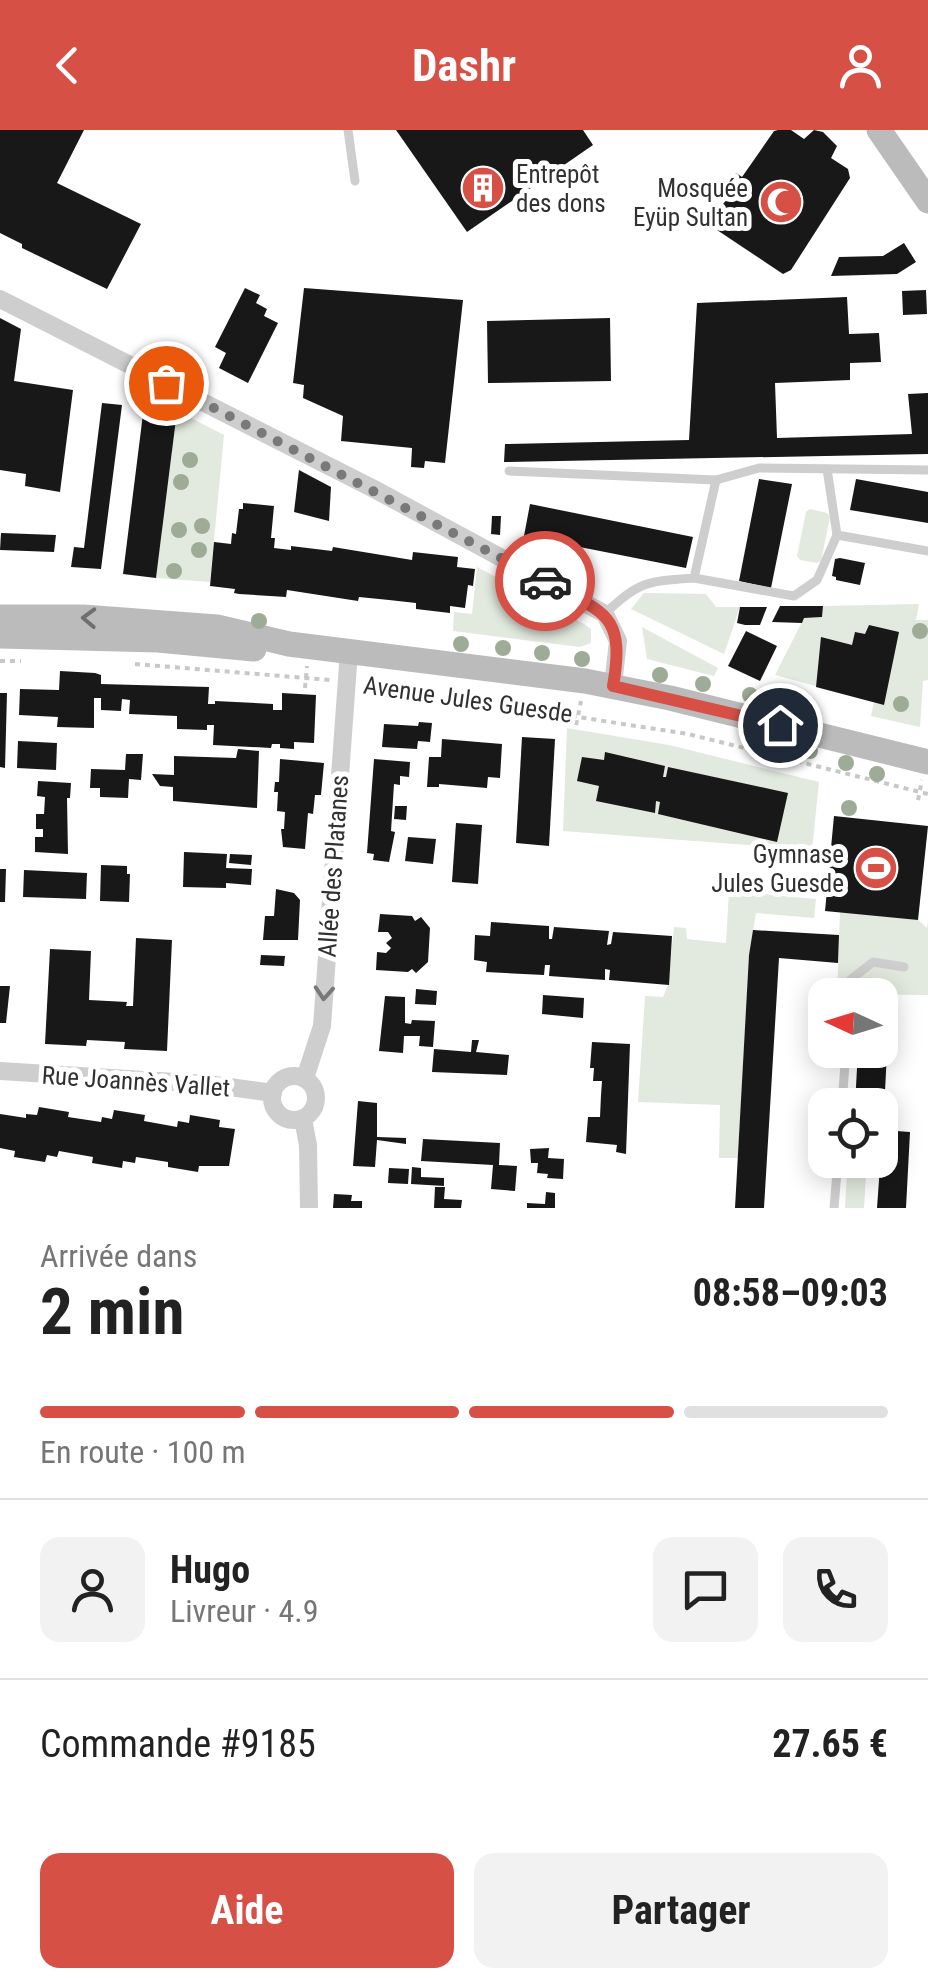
<!DOCTYPE html>
<html lang="fr">
<head>
<meta charset="utf-8">
<style>
  body { margin:0; font-family:"Roboto Condensed",sans-serif; background:#f2f2f2; color:#222; height:100vh; display:flex; flex-direction:column; font-size:38px; white-space:nowrap }
  * { box-sizing:border-box; margin:0 }
  p { font-size:32px; color:#767676 }
  .icon { flex:none; width:55px; height:55px; fill:none; stroke:currentColor; stroke-width:2; stroke-linecap:round; stroke-linejoin:round }
  .map { position:relative; height:1078px; overflow:hidden }
  .sheet { display:flex; flex-direction:column; background:#fff; flex:1 }
  .sheet>* { flex:none }
  .needle { width:65px; rotate:274deg }
  .fabs { position:absolute; left:808px; top:848px; display:grid; gap:20px }
  .fabs a { display:grid; place-items:center; width:90px; height:90px; border-radius:20px; background:#fff; box-shadow:0 5px 25px #0003; font-size:50px }
  .pin { position:absolute; display:grid; place-items:center; width:85px; height:85px; color:#fff; margin:-42px; border:5px solid #fff; border-radius:50%; box-shadow:0 2px 10px #0007 }
  .courier { position:absolute; display:grid; place-items:center; width:100px; height:100px; margin:-50px; border:8px solid #d65046; border-radius:50%; background:#fff; color:#222; box-shadow:0 2px 12px #0007 }
  .summary em { font-style:normal; font-weight:700 }
  .summary div { display:flex; flex-direction:column-reverse }
  .summary { display:flex; align-items:center; justify-content:space-between; height:170px; padding:0 40px }
  h1 { font-size:65px; font-weight:700; line-height:75px }
  .bar { display:grid; grid-template-columns:repeat(4,1fr); gap:15px 10px; align-content:center; height:120px; padding:0 40px }
  .bar i { height:12px; border-radius:8px; background:#e0e0e0 }
  .bar .current { background:#d65046 }
  .bar p { grid-column:span 4 }
  .line { display:flex; align-items:center; gap:25px; padding:0 40px; border-top:2px solid #e0e0e0 }
  .line div { flex:1 }
  .round { display:grid; place-items:center; flex:none; width:105px; height:105px; border-radius:20px; background:#f2f2f2 }
  .action { display:flex; gap:20px; margin-top:auto; padding:20px 40px }
  .action a { flex:1; height:115px; border-radius:20px; background:#d65046; color:#fff; font-size:40px; font-weight:700; line-height:115px; text-align:center }
  .action a+a { background:#f2f2f2; color:#222 }
  header { display:flex; justify-content:space-between; align-items:center; height:130px; padding:0 40px; background:#d65046; color:#fff; font-size:45px; font-weight:700 }
  .map>svg:first-child { display:block }
  .green { fill:#e2e9de }
  .building { fill:#181818 }
  .lines { fill:none; stroke-linecap:round; stroke-linejoin:round }
  .path { stroke:#c8c8c8; stroke-width:4; stroke-dasharray:5 5; stroke-linecap:butt }
  .lane { stroke:#cecece; stroke-width:9 }
  .street { stroke:#cecece; stroke-width:18 }
  .secondary { stroke:#bbb; stroke-width:25 }
  .tree { fill:#9eac97 }
  .oneway { stroke:#6f6f6f }
  .oneway2 { stroke:#787878 }
  .done { stroke:#797979; stroke-width:10; stroke-dasharray:0 18 }
  .route { stroke:#d65046; stroke-width:12 }
  .labels { text-anchor:middle; stroke-width:10; stroke-linejoin:round; paint-order:stroke }
  .poi-label { font-size:25px; fill:#313131; stroke:#fff; text-anchor:end }
  .street-label { font-size:25px; fill:#313131; stroke:#fff }
</style>
</head>
<body>
<header><svg class="icon" aria-label="back" viewBox="0 0 24 24"><path d="M15 5l-7 7 7 7"/></svg>Dashr<svg class="icon" aria-label="person" viewBox="0 0 24 24"><circle cx="12" cy="8" r="4"/><path d="M4 21q1-7 8-7t8 7"/></svg></header>
<div class="map">
<svg width="928" height="1078" viewBox="0 0 928 1078">
  <rect width="100%" height="100%" fill="#fff"/>
  <g class="green">
    <polygon points="177,281 224,305 210,452 156,448"/>
    <polygon points="810,379 827,383 830,387 821,431 817,433 800,430 797,426 806,382"/>
    <polygon points="477,437 584,494 591,499 591,513 580,517 453,501 454,482 472,484"/>
    <polygon points="644,463 706,464 716,477 740,477 724,524 631,479"/>
    <polygon points="919,474 916,490 928,490 928,550 923,551 920,597 871,586 874,572 775,545 804,488 822,487 823,476"/>
    <polygon points="642,497 718,538 714,546 647,529"/>
    <polygon points="567,598 669,615 819,652 812,720 563,701"/>
    <polygon points="729,761 816,769 814,788 756,783 749,825 738,1028 719,1028 720,975 638,972 645,866 663,867 668,855 674,797 686,798 687,809 726,813"/>
    <polygon points="840,782 918,790 927,798 928,791 928,865 837,864"/>
    <polygon points="847,1043 866,1045 864,1078 845,1078"/>
  </g>
  <g class="building">
    <polygon points="0,0 84,0 57,53 141,94 107,159 22,118 22,114 0,103"/>
    <polygon points="396,0 583,0 593,15 467,102"/>
    <polygon points="778,0 791,0 804,9 814,0 823,2 837,16 831,28 848,39 850,48 791,140 783,144 717,100 714,86 736,57 729,51 729,44 736,43 742,47 774,1"/>
    <polygon points="904,113 916,132 897,144 831,146 839,127 883,126"/>
    <polygon points="245,158 260,165 256,173 267,179 264,186 278,193 248,253 219,238 226,223 215,217"/>
    <polygon points="304,158 463,170 445,333 425,331 424,338 411,337 412,318 341,311 343,286 303,268 304,255 293,253"/>
    <polygon points="926,160 927,184 903,185 902,161"/>
    <polygon points="847,167 849,204 879,203 881,232 850,233 850,250 775,253 777,308 912,304 908,264 928,263 928,324 504,332 505,314 689,310 697,173"/>
    <polygon points="0,188 21,199 14,251 73,260 60,362 25,356 26,344 0,340"/>
    <polygon points="610,188 611,251 488,253 487,191"/>
    <polygon points="102,273 122,275 101,439 71,437 74,417 84,418"/>
    <polygon points="144,276 177,281 156,448 123,444"/>
    <polygon points="299,340 331,357 329,391 294,382"/>
    <polygon points="759,349 792,354 771,458 739,451"/>
    <polygon points="856,349 928,362 928,393 850,380"/>
    <polygon points="243,373 274,376 271,408 275,408 274,418 291,420 291,416 332,421 333,417 412,430 413,422 458,427 457,437 475,439 473,456 468,455 465,478 450,476 450,483 416,479 416,473 389,470 359,467 358,471 287,460 286,467 239,464 234,463 235,459 210,456 214,412 231,414 232,403 236,404 239,379 243,379"/>
    <polygon points="530,374 693,407 686,438 524,406"/>
    <polygon points="492,386 501,386 500,405 491,404"/>
    <polygon points="1,403 56,405 54,422 0,420"/>
    <polygon points="840,428 865,433 860,455 836,450 836,447 832,446 835,429"/>
    <polygon points="780,476 823,476 822,487 804,488 802,493 772,492"/>
    <polygon points="740,477 767,477 760,495 745,495 737,493"/>
    <polygon points="869,495 899,502 884,575 816,557 821,507 852,515 855,502 865,504"/>
    <polygon points="746,501 777,516 760,551 728,536"/>
    <polygon points="60,541 95,543 101,545 101,554 209,557 208,574 215,574 215,571 273,574 273,580 282,580 282,563 316,565 314,613 294,612 294,619 280,618 280,614 272,614 271,618 213,615 214,595 207,595 207,600 177,599 177,586 129,584 130,570 122,569 121,581 101,580 101,568 94,568 94,598 57,597 58,587 19,585 20,559 59,560"/>
    <polygon points="0,563 7,563 5,638 0,637"/>
    <polygon points="419,592 432,593 430,612 418,611 417,619 382,617 384,594 418,596"/>
    <polygon points="522,607 555,609 549,716 516,713"/>
    <polygon points="442,609 502,614 500,648 488,647 487,658 439,654 439,657 427,657 429,627 441,627"/>
    <polygon points="18,611 57,613 56,640 17,638"/>
    <polygon points="238,619 259,621 257,678 173,671 173,657 160,656 152,644 174,645 174,626 236,628"/>
    <polygon points="605,622 665,636 663,647 666,647 668,637 788,663 777,712 658,684 660,672 656,671 655,683 596,671 599,656 577,651 582,627 604,630"/>
    <polygon points="126,624 143,624 141,650 129,649 128,668 100,667 100,658 90,658 91,639 125,640"/>
    <polygon points="280,629 324,633 321,665 315,665 313,684 308,683 305,719 283,717 281,699 284,699 285,682 277,681 278,662 274,662 275,652 279,652"/>
    <polygon points="374,629 410,632 409,647 400,646 400,655 394,654 391,701 395,702 389,732 373,730 374,724 367,723"/>
    <polygon points="38,651 71,653 70,668 67,668 68,724 35,722 35,707 43,707 43,699 36,699 36,684 44,684 45,667 37,666"/>
    <polygon points="395,676 407,676 406,690 394,689"/>
    <polygon points="834,686 928,696 918,790 825,781"/>
    <polygon points="456,693 482,695 478,754 452,752"/>
    <polygon points="408,707 436,709 433,734 405,731"/>
    <polygon points="184,722 227,724 226,738 252,739 251,755 226,753 226,758 183,757"/>
    <polygon points="230,724 252,725 251,735 229,733"/>
    <polygon points="101,735 127,736 127,744 130,744 129,772 100,771"/>
    <polygon points="0,739 6,739 5,772 0,772"/>
    <polygon points="24,740 87,743 86,769 23,767"/>
    <polygon points="276,759 294,763 300,770 298,810 263,810 265,786 274,786"/>
    <polygon points="380,784 412,786 415,791 421,787 430,798 428,832 416,843 412,839 408,842 376,840 377,822 386,823 391,818 386,813 392,808 388,802 378,802"/>
    <polygon points="491,792 549,796 549,809 552,809 554,797 609,801 607,815 611,814 613,802 672,806 669,855 609,850 610,840 605,839 605,850 549,846 550,835 545,835 544,845 486,842 487,832 474,830 475,805 490,806"/>
    <polygon points="753,800 839,805 838,833 779,828 764,1078 735,1078 749,825"/>
    <polygon points="136,808 172,810 167,921 124,919 125,912 87,910 86,916 45,914 50,819 91,821 89,870 127,872 126,876 133,876"/>
    <polygon points="261,825 285,826 284,836 260,835"/>
    <polygon points="0,856 10,856 6,893 0,893"/>
    <polygon points="416,859 437,861 436,875 415,874"/>
    <polygon points="543,865 584,868 583,888 542,884"/>
    <polygon points="385,866 405,867 405,893 411,894 412,890 435,891 433,917 419,916 420,906 404,906 403,923 379,921"/>
    <polygon points="880,884 889,884 883,1000 910,1002 906,1078 877,1078 880,1036 851,1034 852,1030 880,1030 880,975 855,975 858,920 880,920"/>
    <polygon points="472,910 479,910 476,922 509,925 507,945 432,942 434,919 471,922"/>
    <polygon points="592,912 630,914 626,1024 616,1022 617,1015 586,1012 588,987 600,987 601,965 602,951 593,951 594,938 590,938"/>
    <polygon points="358,971 377,973 377,1007 406,1008 406,1014 377,1010 375,1037 353,1036"/>
    <polygon points="39,977 69,982 68,987 101,992 102,987 112,989 114,980 145,985 144,991 177,997 178,991 189,993 190,985 220,990 219,997 235,999 229,1036 199,1036 198,1042 168,1037 168,1032 136,1027 135,1033 123,1031 122,1038 92,1033 93,1027 59,1021 57,1027 47,1025 45,1032 14,1027 15,1021 0,1018 0,984 26,988 26,984 37,985"/>
    <polygon points="423,1009 500,1013 499,1035 517,1036 515,1061 491,1059 493,1035 421,1031"/>
    <polygon points="549,1018 548,1028 564,1029 563,1049 547,1048 548,1044 537,1043 538,1033 531,1033 530,1019"/>
    <polygon points="412,1037 421,1038 421,1047 444,1048 444,1056 411,1054"/>
    <polygon points="389,1038 409,1039 408,1054 388,1053"/>
    <polygon points="435,1057 445,1057 444,1069 462,1070 461,1078 434,1078"/>
    <polygon points="546,1062 555,1063 555,1078 527,1078 527,1073 545,1074"/>
    <polygon points="334,1064 352,1065 351,1071 362,1071 362,1078 333,1078"/>
  </g>
  <g class="lines">
    <g class="path">
      <polyline points="0,531 21,531"/>
      <polyline points="135,534 330,550"/>
      <polyline points="364,554 688,604 928,664"/>
      <polyline points="305,558 307,536"/>
      <polyline points="576,595 581,571"/>
      <polyline points="918,670 922,650"/>
    </g>
    <g class="lane">
      <polyline points="348,0 355,51"/>
      <polyline points="827,339 837,405 928,421"/>
      <polyline points="509,341 716,350 759,338 928,340"/>
      <polyline points="694,448 794,466 817,450 837,405"/>
      <path d="M605,484C638,451 649,451 694,448L716,350"/>
      <polyline points="849,865 850,850 873,832 904,837"/>
      <polyline points="842,975 846,920"/>
      <polyline points="834,1078 838,1030"/>
    </g>
    <g class="street">
      <polyline points="0,169 374,359 605,484 618,511 613,555"/>
      <polyline points="0,941 207,954 273,963"/>
      <circle cx="294" cy="968" r="22"/>
      <polyline points="305,948 322,896 349,521"/>
      <polyline points="303,989 308,1015 309,1078"/>
    </g>
    <g class="secondary">
      <polyline points="879,0 928,71"/>
      <polyline points="0,487 83,487 217,497 289,514 585,551 670,568 928,632"/>
      <polyline points="0,506 158,510 254,519"/>
    </g>
  </g>
  <g class="tree">
    <circle cx="190" cy="330" r="8"/>
    <circle cx="181" cy="352" r="8"/>
    <circle cx="202" cy="396" r="8"/>
    <circle cx="179" cy="400" r="8"/>
    <circle cx="199" cy="420" r="8"/>
    <circle cx="174" cy="441" r="8"/>
    <circle cx="259" cy="491" r="8"/>
    <circle cx="920" cy="501" r="8"/>
    <circle cx="461" cy="514" r="8"/>
    <circle cx="503" cy="518" r="8"/>
    <circle cx="542" cy="523" r="8"/>
    <circle cx="582" cy="529" r="8"/>
    <circle cx="660" cy="545" r="8"/>
    <circle cx="703" cy="554" r="8"/>
    <circle cx="750" cy="565" r="8"/>
    <circle cx="788" cy="574" r="8"/>
    <circle cx="901" cy="574" r="8"/>
    <circle cx="810" cy="621" r="8"/>
    <circle cx="846" cy="633" r="8"/>
    <circle cx="877" cy="644" r="8"/>
    <circle cx="849" cy="678" r="8"/>
  </g>
  <defs><path id="oneway-chevron" d="M-2-3.5L2.5 0L-2 3.5" fill="none" stroke-width="1.6" stroke-linecap="round" stroke-linejoin="round" transform="scale(2.5)"/></defs>
  <use class="oneway" href="#oneway-chevron" transform="translate(89 488) rotate(-178)"/>
  <use class="oneway2" href="#oneway-chevron" transform="translate(324 863) rotate(94)"/>
  <g class="lines">
    <polyline class="done" points="166,253 545,451"/>
    <path class="route" d="M545,451C603,483 626,482 613,556L780,595"/>
  </g>
  <defs>
    <g id="building-disc" transform="scale(2.25)"><circle r="9.5" fill="#d65046" stroke="#fff"/><path d="M-4-6H4V6H1V3H-1V6H-4ZM-2.5-4.3h1.7v1.8h-1.7ZM.8-4.3h1.7v1.8H.8ZM-2.5-1h1.7V.8h-1.7ZM.8-1h1.7V.8H.8Z" fill="#fff"/></g>
    <g id="mosque-disc" transform="scale(2.25)"><circle r="9.5" fill="#d65046" stroke="#fff"/><path d="M3.5-4.9A6 6 0 1 0 3.5 4.9A5 5 0 1 1 3.5-4.9Z" fill="#fff"/></g>
    <g id="stadium-disc" transform="scale(2.25)"><circle r="9.5" fill="#d65046" stroke="#fff"/><path d="M0-5a6.5 5 0 1 0 0 10a6.5 5 0 1 0 0-10ZM-3.5-1.8h7v3.6h-7Z" fill="#fff"/></g>
  </defs>
  <g fill-rule="evenodd">
    <use href="#building-disc" x="483" y="58"/>
    <use href="#mosque-disc" x="781" y="72"/>
    <use href="#stadium-disc" x="876" y="738"/>
  </g>
  <g class="labels">
    <g class="poi-label">
      <text x="516" y="53" text-anchor="start">Entrepôt<tspan x="516" dy="29">des dons</tspan></text>
      <text x="748" y="67">Mosquée<tspan x="748" dy="29">Eyüp Sultan</tspan></text>
      <text x="844" y="733">Gymnase<tspan x="844" dy="29">Jules Guesde</tspan></text>
    </g>
    <g class="street-label">
      <text transform="translate(468 569) rotate(8)" y="9">Avenue Jules Guesde</text>
      <text transform="translate(333 736) rotate(-86)" y="9">Allée des Platanes</text>
      <text transform="translate(136 951) rotate(4)" y="9">Rue Joannès Vallet</text>
    </g>
  </g>
</svg>
<div class="fabs">
<a><svg class="needle" viewBox="-14 -14 28 28"><path d="M0-13l5 13h-10z" fill="#e53935"/><path d="M0 13l5-13h-10z" fill="#767676"/></svg></a>
<a><svg class="icon" aria-label="locate" viewBox="0 0 24 24"><circle cx="12" cy="12" r="6"/><path d="M12 2v4M12 18v4M2 12h4M18 12h4"/></svg></a>
</div>
<div class="pin" style="left:166px;top:253px;background:#ea580c"><svg class="icon" aria-label="bag" viewBox="0 0 24 24"><path d="M5 8h14l-1 12H6zM9 8a3 3 0 0 1 6 0"/></svg></div>
<div class="pin" style="left:780px;top:595px;background:#1f2937"><svg class="icon" aria-label="home" viewBox="0 0 24 24"><path d="M3 11l9-7 9 7M6 9v11h12V9"/></svg></div>
<div class="courier" style="left:545px;top:451px"><svg class="icon" aria-label="car" viewBox="0 0 24 24"><path d="M5 17H2v-5l4-1 3-4h7l3 4 3 1v5h-3M9 17h6M6 11h13"/><circle cx="7" cy="17" r="2"/><circle cx="17" cy="17" r="2"/></svg></div>
</div>
<section class="sheet">
<div class="summary"><div><h1>2 min</h1><p>Arrivée dans</p></div><em>08:58–09:03</em></div>
<div class="bar"><i class="current"></i><i class="current"></i><i class="current"></i><i></i><p>En route · 100 m</p></div>
<div class="line" style="height:180px"><a class="round"><svg class="icon" aria-label="person" viewBox="0 0 24 24"><circle cx="12" cy="8" r="4"/><path d="M4 21q1-7 8-7t8 7"/></svg></a><div><b>Hugo</b><p>Livreur · 4.9</p></div><a class="round"><svg class="icon" aria-label="chat" viewBox="0 0 24 24"><path d="M4 5h16v11H9l-5 4z"/></svg></a><a class="round"><svg class="icon" aria-label="phone" viewBox="0 0 24 24"><path d="M5 4h4l2 5-3 2q2 4 5 5l2-3 5 2v4C11 20 4 13 5 4z"/></svg></a></div>
<div class="line" style="height:130px"><div>Commande #9185</div><b>27.65 €</b></div>
<div class="action"><a>Aide</a><a>Partager</a></div>
</section>
</body>
</html>
